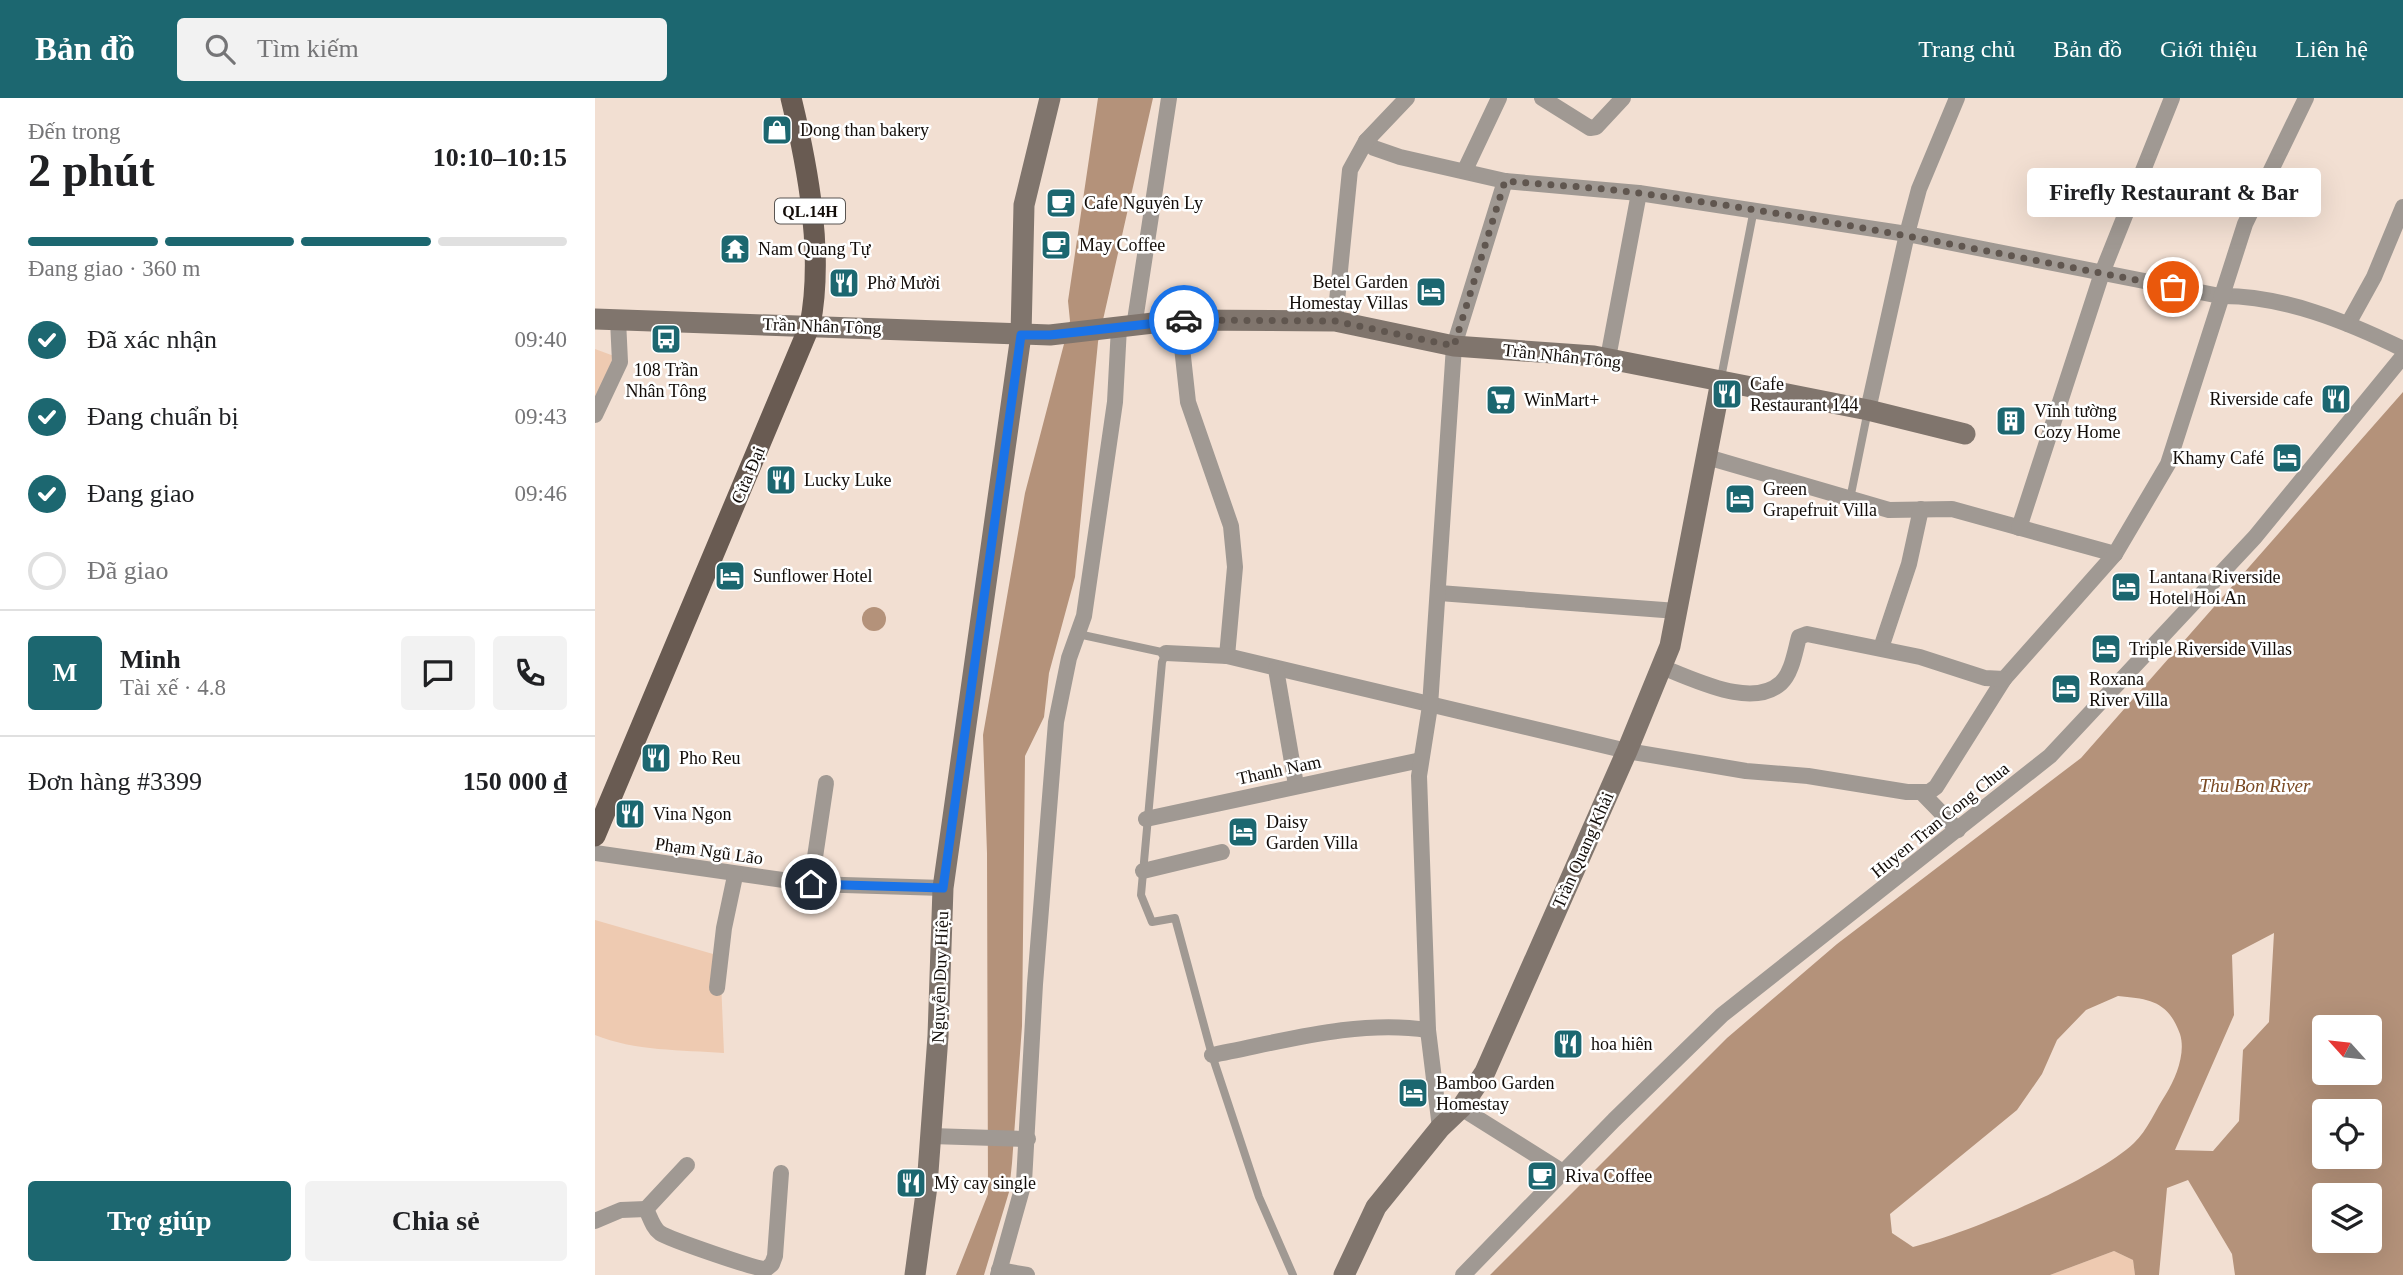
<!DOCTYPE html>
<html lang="vi">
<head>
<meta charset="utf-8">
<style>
  body { margin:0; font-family:Georgia,serif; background:#f2f2f2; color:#202124; height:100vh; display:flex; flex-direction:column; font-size:26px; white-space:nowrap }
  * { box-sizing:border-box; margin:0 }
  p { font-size:23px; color:#757577 }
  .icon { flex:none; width:38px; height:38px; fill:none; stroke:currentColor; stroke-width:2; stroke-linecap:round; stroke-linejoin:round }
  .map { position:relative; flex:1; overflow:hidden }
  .drawer { display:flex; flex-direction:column; background:#fff; width:595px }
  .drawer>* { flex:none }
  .needle { width:46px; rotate:297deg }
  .controls { position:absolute; left:1717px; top:917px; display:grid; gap:14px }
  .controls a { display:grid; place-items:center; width:70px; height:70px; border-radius:7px; background:#fff; box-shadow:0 7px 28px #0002; font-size:35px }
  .pin { position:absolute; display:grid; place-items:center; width:60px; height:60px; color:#fff; margin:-30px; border:4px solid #fff; border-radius:50%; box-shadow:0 2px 7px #0007 }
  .courier { position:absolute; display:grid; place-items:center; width:70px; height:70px; margin:-35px; border:5px solid #1a73e8; border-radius:50%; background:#fff; color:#222; box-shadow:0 2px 9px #0007 }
  .bubble { position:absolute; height:49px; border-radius:7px; background:#fff; box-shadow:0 7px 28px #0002; font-size:23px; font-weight:800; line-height:49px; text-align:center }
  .overview em { font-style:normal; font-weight:800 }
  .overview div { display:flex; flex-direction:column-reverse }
  .overview { display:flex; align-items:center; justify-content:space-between; height:119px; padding:0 28px }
  h1 { font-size:46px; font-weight:800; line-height:52px }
  .bar { display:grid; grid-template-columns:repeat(4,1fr); gap:10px 7px; align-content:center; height:84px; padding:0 28px }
  .bar i { height:9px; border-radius:5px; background:#e0e0e0 }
  .bar .active { background:#1c6770 }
  .bar p { grid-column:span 4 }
  .line { display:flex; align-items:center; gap:18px; padding:0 28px; border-top:2px solid #e0e0e0 }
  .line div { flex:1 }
  .round { display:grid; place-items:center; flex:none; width:74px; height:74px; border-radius:7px; background:#f2f2f2 }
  ol { padding:0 28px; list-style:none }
  li { display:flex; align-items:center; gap:21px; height:77px }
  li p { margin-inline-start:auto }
  li .icon { padding:7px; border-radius:50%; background:#1c6770; color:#fff; stroke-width:4 }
  li:last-child { color:#757577 }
  li i { width:38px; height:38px; border:4px solid #e0e0e0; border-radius:50% }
  .button { display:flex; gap:14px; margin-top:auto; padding:14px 28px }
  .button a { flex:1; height:80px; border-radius:7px; background:#1c6770; color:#fff; font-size:28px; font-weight:800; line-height:80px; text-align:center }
  .button a+a { background:#f2f2f2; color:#202124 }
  header { display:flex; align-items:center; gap:42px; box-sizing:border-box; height:98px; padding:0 35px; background:#1c6770; color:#fff }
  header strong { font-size:33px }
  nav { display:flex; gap:38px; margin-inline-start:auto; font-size:24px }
  .search { width:490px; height:63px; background:#f2f2f2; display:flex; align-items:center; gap:18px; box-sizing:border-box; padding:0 24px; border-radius:7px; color:#757577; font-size:26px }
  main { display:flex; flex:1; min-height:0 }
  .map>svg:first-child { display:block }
  .green { fill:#eecab1 }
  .water { fill:#b4927a; fill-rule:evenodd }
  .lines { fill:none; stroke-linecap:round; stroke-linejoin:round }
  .lane { stroke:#a09993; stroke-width:8 }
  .street { stroke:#a09993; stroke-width:16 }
  .secondary { stroke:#80756d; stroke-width:21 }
  .primary { stroke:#695b52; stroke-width:21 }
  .done { stroke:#60564f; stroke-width:7; stroke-dasharray:0 12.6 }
  .route { stroke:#1a73e8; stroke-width:9 }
  .labels { text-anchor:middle; stroke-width:5; stroke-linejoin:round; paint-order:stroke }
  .shield { fill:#fff; stroke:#595552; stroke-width:2 }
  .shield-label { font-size:16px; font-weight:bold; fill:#120c08 }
  .poi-label { font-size:18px; fill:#120c08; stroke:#fff; text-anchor:start }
  .street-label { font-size:18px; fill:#120c08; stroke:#fff }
  .water-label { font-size:19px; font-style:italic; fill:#7b4b25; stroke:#fff }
</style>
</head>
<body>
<header>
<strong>Bản đồ</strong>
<div class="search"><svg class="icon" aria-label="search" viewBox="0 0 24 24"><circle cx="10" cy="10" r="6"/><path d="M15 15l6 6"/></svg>Tìm kiếm</div>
<nav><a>Trang chủ</a><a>Bản đồ</a><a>Giới thiệu</a><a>Liên hệ</a></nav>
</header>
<main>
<section class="drawer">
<div class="overview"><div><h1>2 phút</h1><p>Đến trong</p></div><em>10:10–10:15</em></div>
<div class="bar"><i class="active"></i><i class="active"></i><i class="active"></i><i></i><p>Đang giao · 360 m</p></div>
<ol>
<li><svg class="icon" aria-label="check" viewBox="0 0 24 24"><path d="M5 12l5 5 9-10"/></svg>Đã xác nhận<p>09:40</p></li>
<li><svg class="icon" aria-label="check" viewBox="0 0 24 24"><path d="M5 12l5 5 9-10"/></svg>Đang chuẩn bị<p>09:43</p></li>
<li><svg class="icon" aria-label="check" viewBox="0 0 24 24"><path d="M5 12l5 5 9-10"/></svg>Đang giao<p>09:46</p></li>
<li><i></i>Đã giao</li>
</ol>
<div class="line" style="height:126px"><b class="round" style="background:#1c6770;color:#fff">M</b><div><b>Minh</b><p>Tài xế · 4.8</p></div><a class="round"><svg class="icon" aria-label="chat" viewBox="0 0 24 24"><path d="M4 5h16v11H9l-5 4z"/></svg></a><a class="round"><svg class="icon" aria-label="phone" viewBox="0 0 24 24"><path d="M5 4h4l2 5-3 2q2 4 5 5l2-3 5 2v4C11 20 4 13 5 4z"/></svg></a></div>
<div class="line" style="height:91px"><div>Đơn hàng #3399</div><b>150 000 ₫</b></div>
<div class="button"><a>Trợ giúp</a><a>Chia sẻ</a></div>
</section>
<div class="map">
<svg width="1808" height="1177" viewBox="0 0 1808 1177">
  <rect width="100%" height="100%" fill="#f2dfd2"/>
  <g class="green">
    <polygon points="0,251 19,258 0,301"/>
    <path d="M0,822L125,858L129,955C87,952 39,953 0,937Z"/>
    <polygon points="1519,1153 1538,1162 1540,1177 1455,1177"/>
  </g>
  <g class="water">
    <polygon points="503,0 558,0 503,244 480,479 454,575 449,619 430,658 427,928 417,1065 414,1094 389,1177 361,1177 393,1096 392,755 388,637 430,395 475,223 473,203"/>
    <path d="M1808,294V1177H1640L1637,1156L1593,1082L1572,1090L1564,1177H1540L1538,1162L1519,1153L1455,1177H895L1132,940L1242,846L1486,660ZM1679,835L1674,924L1648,952L1644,1023L1618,1053L1580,1052L1639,917L1637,857ZM1523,898C1555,901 1573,903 1585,936C1591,955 1581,980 1571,996C1561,1011 1552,1033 1539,1045C1500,1082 1371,1136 1318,1149L1297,1135L1295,1116L1422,1012L1447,976L1462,942L1491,912ZM1774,929V975H1729V929ZM1774,1013V1059H1729V1013ZM1774,1097V1143H1729V1097Z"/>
    <circle cx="279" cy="521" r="12"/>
  </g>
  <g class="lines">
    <g class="lane">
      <polyline points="1126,280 1159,111"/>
      <polyline points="1255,401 1273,312"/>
      <polyline points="483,536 571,555 567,564 546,797 557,824 580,820 617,957 664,1099 698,1177"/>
    </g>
    <g class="street">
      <polyline points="947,0 995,30 1001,29 1028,0"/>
      <polyline points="771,43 779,50 805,59 910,83 1044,95 1312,136 1324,91 1362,0"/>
      <polyline points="870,72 904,0"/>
      <polyline points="584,222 593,304 636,428 640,469 632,558"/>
      <polyline points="740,223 755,72 771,43 812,0"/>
      <polyline points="1753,226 1779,179 1808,109"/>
      <polyline points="539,229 574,0"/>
      <polyline points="1013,260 1044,95"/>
      <path d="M1273,312L1312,136L1625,198C1687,197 1753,224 1808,251"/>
      <polyline points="0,317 25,264 23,222"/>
      <polyline points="1112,359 1294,412 1357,411 1520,456"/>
      <polyline points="1424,430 1507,175 1577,0"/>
      <polyline points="844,495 1082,513"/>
      <polyline points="1286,550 1314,466 1326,411"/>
      <polyline points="571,555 632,558 1032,653 1151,673 1213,678 1312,694 1334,694 1341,689 1409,581 1520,456 1573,366 1650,126 1711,0"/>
      <path d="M1066,569C1098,580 1156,612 1186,585C1197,575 1200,553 1204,539L1212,536L1325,559L1390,580L1409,581"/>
      <polyline points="681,571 701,687"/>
      <polyline points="1328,696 1363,732"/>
      <polyline points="551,721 826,662"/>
      <polyline points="0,755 216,786 348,790"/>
      <polyline points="548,773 627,754"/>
      <polyline points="216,786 231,685"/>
      <polyline points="122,890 129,830 140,778"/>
      <path d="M617,957C686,944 762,921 833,932"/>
      <polyline points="866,1010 968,1074"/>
      <polyline points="845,1030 833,932 824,678 835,608 859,248 910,83"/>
      <polyline points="336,1038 433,1041"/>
      <polyline points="51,1111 92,1067"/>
      <path d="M0,1123L26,1112L51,1111C55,1119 58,1130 65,1135C74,1141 163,1172 171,1171L177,1166L180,1158L186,1075"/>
      <polyline points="404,1172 432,1177"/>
      <polyline points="403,1177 429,1084 440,886 461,624 474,560 489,518 520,304 524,229"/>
      <polyline points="868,1177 1019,1022 1127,917 1455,658 1660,439 1808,258"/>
    </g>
    <g class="secondary">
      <polyline points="0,221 455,237 584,222 740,223 859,248 999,258 1273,312 1370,336"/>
      <polyline points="320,1177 332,1088 343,938 348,790 426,237 429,107 455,0"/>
      <polyline points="749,1177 781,1109 845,1030 866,1010 890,974 1032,653 1075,548 1126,283"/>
    </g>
    <path class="primary" d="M0,738L215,227C229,156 213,70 196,0"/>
  </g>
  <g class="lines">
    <path class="done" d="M589,222L740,223L859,248L910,83C954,87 999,89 1043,95C1223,118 1400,155 1578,189"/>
    <polyline class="route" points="216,786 348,790 426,237 455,237 589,222"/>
  </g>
  <defs>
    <g id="shop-square" transform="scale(1.575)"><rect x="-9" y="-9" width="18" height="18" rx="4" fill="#1c6770" stroke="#fff"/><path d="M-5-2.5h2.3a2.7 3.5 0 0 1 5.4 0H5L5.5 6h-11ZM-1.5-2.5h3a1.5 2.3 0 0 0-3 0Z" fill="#fff"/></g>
    <g id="cafe-square" transform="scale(1.575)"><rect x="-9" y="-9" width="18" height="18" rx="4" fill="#1c6770" stroke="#fff"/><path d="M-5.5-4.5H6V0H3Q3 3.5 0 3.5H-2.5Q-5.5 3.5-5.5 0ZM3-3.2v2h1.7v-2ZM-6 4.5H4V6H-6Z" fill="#fff"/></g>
    <g id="temple-square" transform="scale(1.575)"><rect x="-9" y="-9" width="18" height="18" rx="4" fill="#1c6770" stroke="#fff"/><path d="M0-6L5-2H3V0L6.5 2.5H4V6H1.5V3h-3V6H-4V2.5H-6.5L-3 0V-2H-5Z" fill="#fff"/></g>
    <g id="restaurant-square" transform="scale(1.575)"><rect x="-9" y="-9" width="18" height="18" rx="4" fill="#1c6770" stroke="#fff"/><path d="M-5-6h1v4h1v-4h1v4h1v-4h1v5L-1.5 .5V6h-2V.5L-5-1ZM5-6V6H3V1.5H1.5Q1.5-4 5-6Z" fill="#fff"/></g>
    <g id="hotel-square" transform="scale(1.575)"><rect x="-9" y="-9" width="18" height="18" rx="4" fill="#1c6770" stroke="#fff"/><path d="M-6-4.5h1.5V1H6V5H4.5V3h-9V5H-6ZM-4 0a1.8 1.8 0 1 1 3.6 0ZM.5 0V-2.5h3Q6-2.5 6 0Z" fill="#fff"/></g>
    <g id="bus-square" transform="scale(1.575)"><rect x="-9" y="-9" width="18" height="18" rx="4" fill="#1c6770" stroke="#fff"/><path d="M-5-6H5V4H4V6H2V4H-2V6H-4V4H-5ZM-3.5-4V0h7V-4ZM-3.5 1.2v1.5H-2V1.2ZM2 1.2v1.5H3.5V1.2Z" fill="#fff"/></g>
    <g id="supermarket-square" transform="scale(1.575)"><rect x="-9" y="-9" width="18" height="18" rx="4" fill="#1c6770" stroke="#fff"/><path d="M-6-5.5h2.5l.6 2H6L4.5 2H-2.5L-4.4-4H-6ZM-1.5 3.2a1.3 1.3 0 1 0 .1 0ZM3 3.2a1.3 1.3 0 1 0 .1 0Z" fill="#fff"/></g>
    <g id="building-square" transform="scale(1.575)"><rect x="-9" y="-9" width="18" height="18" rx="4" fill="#1c6770" stroke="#fff"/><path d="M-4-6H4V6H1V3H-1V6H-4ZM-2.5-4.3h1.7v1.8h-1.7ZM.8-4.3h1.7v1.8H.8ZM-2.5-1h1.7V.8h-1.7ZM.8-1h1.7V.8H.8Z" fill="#fff"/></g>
  </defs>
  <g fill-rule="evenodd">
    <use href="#shop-square" x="182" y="32"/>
    <use href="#cafe-square" x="466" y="105"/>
    <use href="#cafe-square" x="461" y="147"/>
    <use href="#temple-square" x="140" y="151"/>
    <use href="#restaurant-square" x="249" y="185"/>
    <use href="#hotel-square" x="836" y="194"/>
    <use href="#bus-square" x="71" y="241"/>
    <use href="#restaurant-square" x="1132" y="296"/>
    <use href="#restaurant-square" x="1741" y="301"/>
    <use href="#supermarket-square" x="906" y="302"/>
    <use href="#building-square" x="1416" y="323"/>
    <use href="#hotel-square" x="1692" y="360"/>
    <use href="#restaurant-square" x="186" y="382"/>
    <use href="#hotel-square" x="1145" y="401"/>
    <use href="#hotel-square" x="135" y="478"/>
    <use href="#hotel-square" x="1531" y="489"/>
    <use href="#hotel-square" x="1511" y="551"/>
    <use href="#hotel-square" x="1471" y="591"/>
    <use href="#restaurant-square" x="61" y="660"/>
    <use href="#restaurant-square" x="35" y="716"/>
    <use href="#hotel-square" x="648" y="734"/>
    <use href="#restaurant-square" x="973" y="946"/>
    <use href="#hotel-square" x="818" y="995"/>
    <use href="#cafe-square" x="947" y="1078"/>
    <use href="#restaurant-square" x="316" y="1085"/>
  </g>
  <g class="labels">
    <rect class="shield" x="180" y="100.5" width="70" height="25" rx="5"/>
    <g class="shield-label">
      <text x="215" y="119">QL.14H</text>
    </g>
    <g class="poi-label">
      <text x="205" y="38">Dong than bakery</text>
      <text x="489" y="111">Cafe Nguyên Ly</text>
      <text x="484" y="153">May Coffee</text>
      <text x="163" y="157">Nam Quang Tự</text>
      <text x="813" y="190" text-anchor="end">Betel Garden<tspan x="813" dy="21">Homestay Villas</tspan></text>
      <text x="272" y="191">Phở Mười</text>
      <text x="71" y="278" text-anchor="middle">108 Trần<tspan x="71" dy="21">Nhân Tông</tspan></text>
      <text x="1155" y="292">Cafe<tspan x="1155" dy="21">Restaurant 144</tspan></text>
      <text x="1718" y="307" text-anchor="end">Riverside cafe</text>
      <text x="929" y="308">WinMart+</text>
      <text x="1439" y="319">Vĩnh tường<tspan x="1439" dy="21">Cozy Home</tspan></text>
      <text x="1669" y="366" text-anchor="end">Khamy Café</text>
      <text x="209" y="388">Lucky Luke</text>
      <text x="1168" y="397">Green<tspan x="1168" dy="21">Grapefruit Villa</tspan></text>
      <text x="158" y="484">Sunflower Hotel</text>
      <text x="1554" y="485">Lantana Riverside<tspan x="1554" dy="21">Hotel Hoi An</tspan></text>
      <text x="1534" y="557">Triple Riverside Villas</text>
      <text x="1494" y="587">Roxana<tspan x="1494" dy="21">River Villa</tspan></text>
      <text x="84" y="666">Pho Reu</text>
      <text x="58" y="722">Vina Ngon</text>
      <text x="671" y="730">Daisy<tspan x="671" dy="21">Garden Villa</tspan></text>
      <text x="996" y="952">hoa hiên</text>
      <text x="841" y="991">Bamboo Garden<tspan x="841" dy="21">Homestay</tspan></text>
      <text x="970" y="1084">Riva Coffee</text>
      <text x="339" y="1091">Mỳ cay single</text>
    </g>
    <g class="street-label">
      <text transform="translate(227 228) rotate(2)" y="6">Trần Nhân Tông</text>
      <text transform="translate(967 258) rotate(6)" y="6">Trần Nhân Tông</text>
      <text transform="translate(153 377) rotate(-67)" y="6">Cửa Đại</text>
      <text transform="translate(684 672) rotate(-12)" y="6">Thanh Nam</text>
      <text transform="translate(1345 722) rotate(-39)" y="6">Huyen Tran Cong Chua</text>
      <text transform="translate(988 752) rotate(-66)" y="6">Trần Quang Khải</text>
      <text transform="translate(114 753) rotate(8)" y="6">Phạm Ngũ Lão</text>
      <text transform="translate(345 879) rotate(-88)" y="6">Nguyễn Duy Hiệu</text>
    </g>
    <g class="water-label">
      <text x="1660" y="694">Thu Bon River</text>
    </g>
  </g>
</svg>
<div class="controls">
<a><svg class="needle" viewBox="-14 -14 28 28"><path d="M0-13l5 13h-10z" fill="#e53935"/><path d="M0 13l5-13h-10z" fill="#757577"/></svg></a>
<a><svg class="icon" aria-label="locate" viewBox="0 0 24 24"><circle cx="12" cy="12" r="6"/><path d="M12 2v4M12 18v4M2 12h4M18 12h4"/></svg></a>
<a><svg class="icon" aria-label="layers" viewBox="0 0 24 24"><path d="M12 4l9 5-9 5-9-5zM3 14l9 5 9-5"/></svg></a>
</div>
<div class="pin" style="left:1578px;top:189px;background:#ea580c"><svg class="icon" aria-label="bag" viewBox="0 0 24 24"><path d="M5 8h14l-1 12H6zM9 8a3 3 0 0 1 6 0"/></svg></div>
<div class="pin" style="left:216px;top:786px;background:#1f2937"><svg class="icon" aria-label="home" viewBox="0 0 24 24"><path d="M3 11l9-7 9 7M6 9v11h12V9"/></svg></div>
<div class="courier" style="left:589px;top:222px"><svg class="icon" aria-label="car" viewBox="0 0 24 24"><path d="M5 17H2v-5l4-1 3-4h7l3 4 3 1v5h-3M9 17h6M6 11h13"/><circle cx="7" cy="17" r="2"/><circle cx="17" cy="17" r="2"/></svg></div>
<div class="bubble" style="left:1432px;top:70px;width:294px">Firefly Restaurant &amp; Bar</div>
</div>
</main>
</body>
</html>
